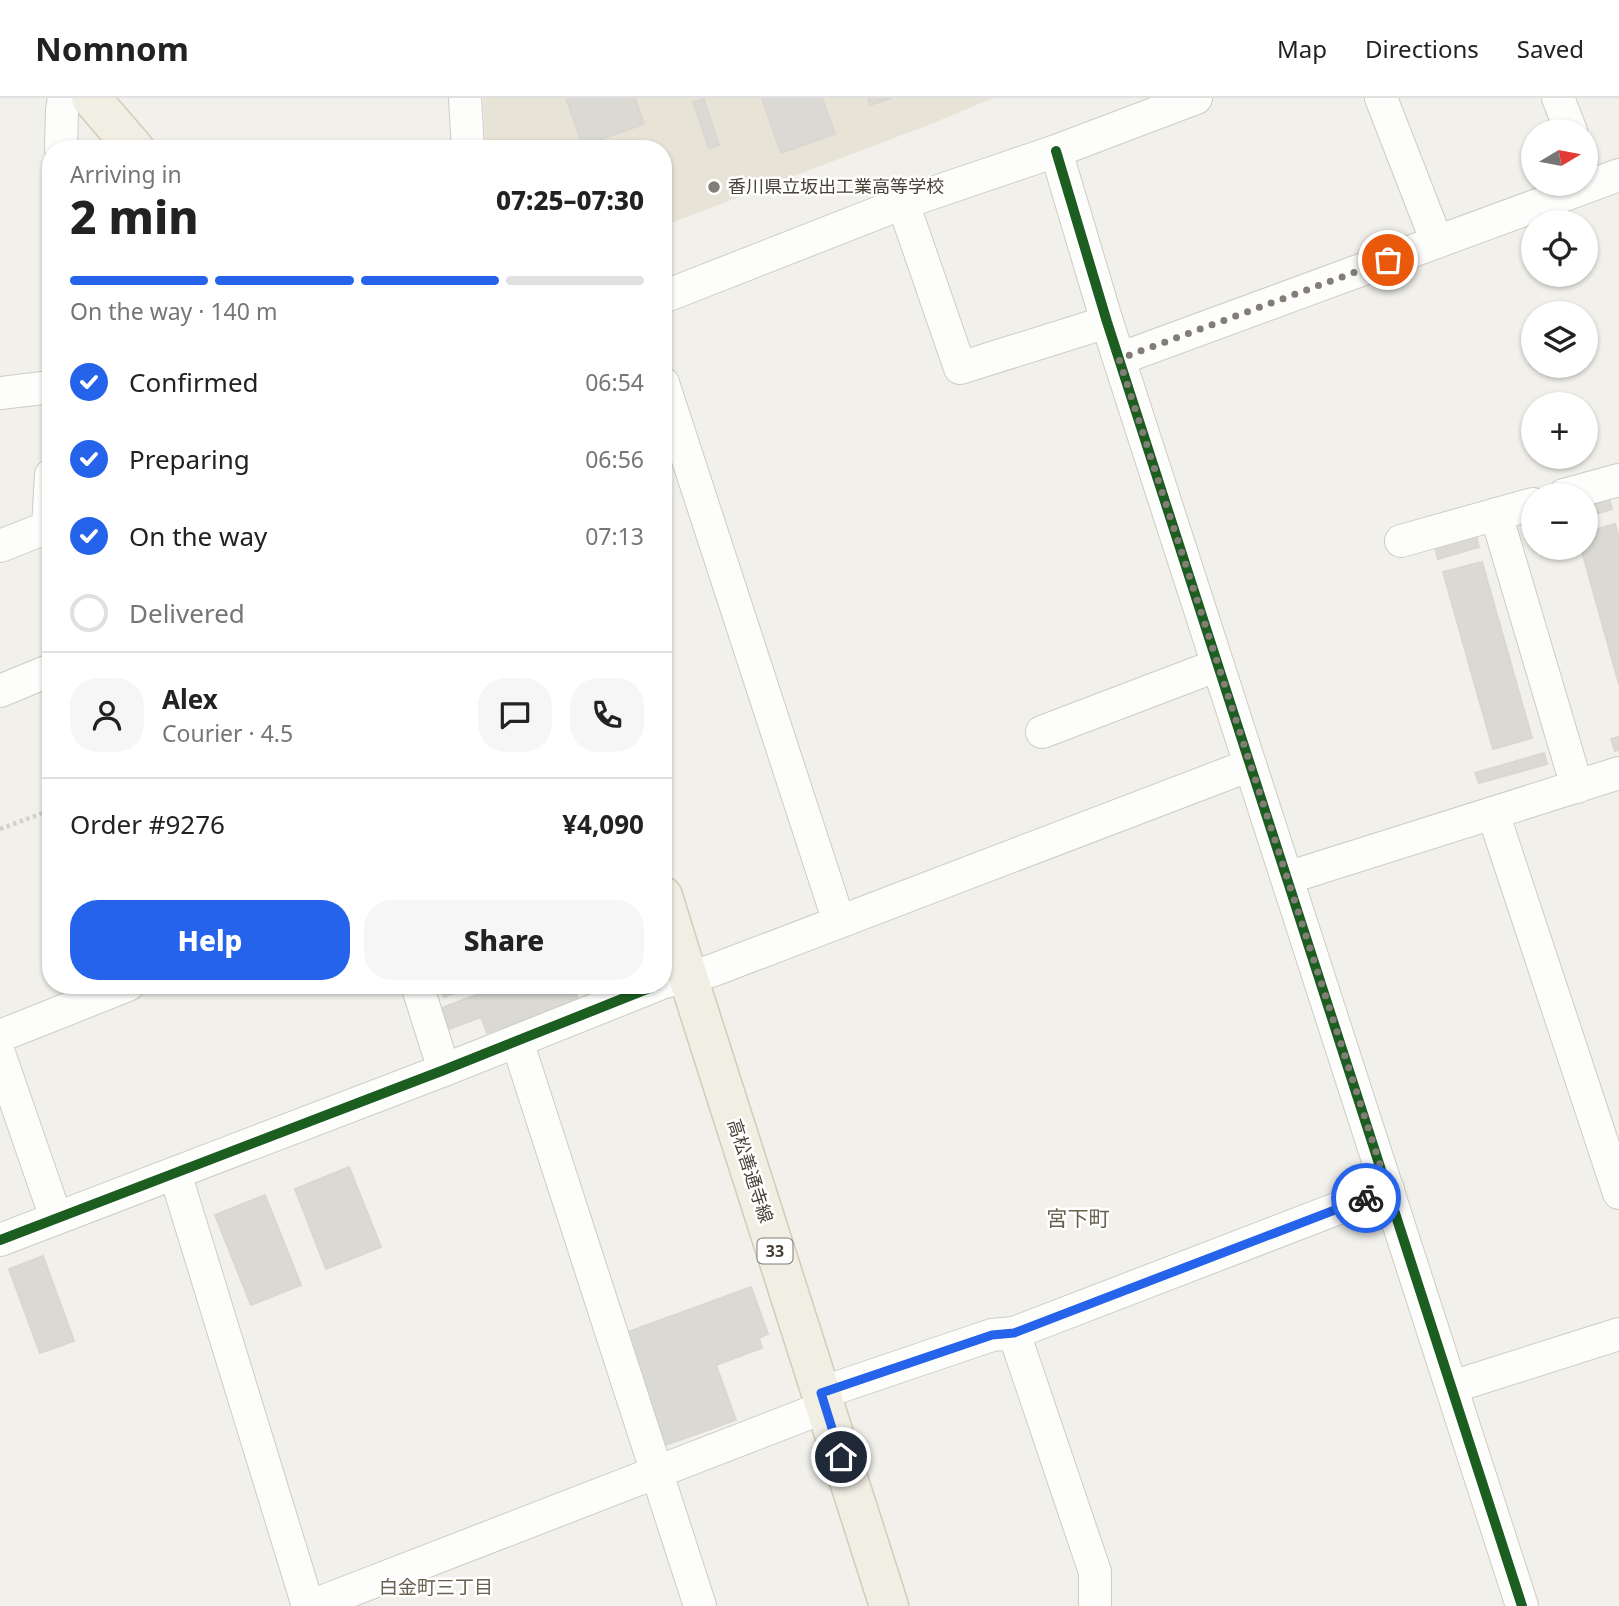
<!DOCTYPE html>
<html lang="en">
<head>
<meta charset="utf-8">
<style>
  body { margin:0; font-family:"Noto Sans","Noto Sans JP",sans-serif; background:#f6f6f6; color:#222; height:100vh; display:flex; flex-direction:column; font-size:26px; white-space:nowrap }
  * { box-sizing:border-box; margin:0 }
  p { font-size:23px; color:#767676 }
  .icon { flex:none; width:38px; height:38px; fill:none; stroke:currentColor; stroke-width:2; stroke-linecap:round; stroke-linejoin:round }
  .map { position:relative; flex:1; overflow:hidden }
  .side { position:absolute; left:42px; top:42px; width:630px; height:854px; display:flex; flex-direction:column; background:#fff; border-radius:28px; box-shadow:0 2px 5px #0004 }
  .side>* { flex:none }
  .needle { width:46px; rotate:80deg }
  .controls { position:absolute; left:1521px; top:21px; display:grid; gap:14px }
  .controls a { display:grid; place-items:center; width:77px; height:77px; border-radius:50%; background:#fff; box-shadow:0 2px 5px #0004; font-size:35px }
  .pin { position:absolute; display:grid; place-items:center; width:60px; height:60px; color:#fff; margin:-30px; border:4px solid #fff; border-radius:50%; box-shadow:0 2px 7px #0007 }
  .courier { position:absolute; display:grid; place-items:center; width:70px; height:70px; margin:-35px; border:5px solid #2563eb; border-radius:50%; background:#fff; color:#222; box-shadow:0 2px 9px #0007 }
  .overview em { font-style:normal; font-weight:800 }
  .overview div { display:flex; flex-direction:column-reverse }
  .overview { display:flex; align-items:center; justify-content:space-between; height:119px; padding:0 28px }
  h1 { font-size:46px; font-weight:800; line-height:52px }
  .bar { display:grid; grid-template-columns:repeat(4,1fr); gap:10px 7px; align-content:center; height:84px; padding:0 28px }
  .bar i { height:9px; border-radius:5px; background:#e0e0e0 }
  .bar .selected { background:#2563eb }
  .bar p { grid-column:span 4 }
  .line { display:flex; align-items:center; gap:18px; padding:0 28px; border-top:2px solid #e0e0e0 }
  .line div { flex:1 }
  .round { display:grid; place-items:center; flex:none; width:74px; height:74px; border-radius:28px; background:#f6f6f6 }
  ol { padding:0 28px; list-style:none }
  li { display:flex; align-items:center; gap:21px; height:77px }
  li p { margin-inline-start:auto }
  li .icon { padding:7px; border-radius:50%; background:#2563eb; color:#fff; stroke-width:4 }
  li:last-child { color:#767676 }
  li i { width:38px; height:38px; border:4px solid #e0e0e0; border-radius:50% }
  .action { display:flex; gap:14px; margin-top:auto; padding:14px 28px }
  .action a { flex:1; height:80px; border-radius:28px; background:#2563eb; color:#fff; font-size:28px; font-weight:800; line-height:80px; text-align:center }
  .action a+a { background:#f6f6f6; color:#222 }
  header { display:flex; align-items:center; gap:42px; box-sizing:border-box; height:98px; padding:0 35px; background:#fff; border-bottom:2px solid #e0e0e0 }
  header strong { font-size:33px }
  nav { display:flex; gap:38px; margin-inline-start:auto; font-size:24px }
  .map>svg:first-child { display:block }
  .education { fill:#e8e3d7 }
  .building { fill:#dbd9d3; stroke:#d9d7d1; stroke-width:2 }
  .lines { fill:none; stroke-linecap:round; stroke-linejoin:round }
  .minor-casing { stroke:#cdccc7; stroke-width:34 }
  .major-casing { stroke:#d3ccb9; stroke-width:41 }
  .path { stroke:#d1d0cb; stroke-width:4.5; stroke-dasharray:3.5 3.5; stroke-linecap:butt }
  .minor { stroke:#fdfdfc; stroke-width:32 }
  .major { stroke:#f1eee4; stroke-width:38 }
  .cycleway-casing { stroke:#fff; stroke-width:15 }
  .cycleway { stroke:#1b5e20; stroke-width:10 }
  .done { stroke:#827e76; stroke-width:7; stroke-dasharray:0 12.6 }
  .route { stroke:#2563eb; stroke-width:9 }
  .poi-dot { fill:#827e76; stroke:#fff; stroke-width:2.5 }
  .labels { text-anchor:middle; stroke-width:5; stroke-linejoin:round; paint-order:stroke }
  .shield { fill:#fff; stroke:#7e7a73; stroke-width:2 }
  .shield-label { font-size:16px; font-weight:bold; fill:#474137 }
  .poi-label { font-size:18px; fill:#474137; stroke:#fff; text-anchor:start }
  .street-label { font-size:18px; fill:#474137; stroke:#fff }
  .neighbourhood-label { font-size:19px; fill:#6a604e; stroke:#fff }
  .quarter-label { font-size:21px; fill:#6a604e; stroke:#fff }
</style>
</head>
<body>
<header>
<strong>Nomnom</strong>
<nav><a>Map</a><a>Directions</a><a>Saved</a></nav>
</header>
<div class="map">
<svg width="1619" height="1508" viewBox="0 0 1619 1508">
  <rect width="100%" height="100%" fill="#f1f0eb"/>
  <polygon class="education" points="483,0 993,0 936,24 663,128 663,51 485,51"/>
  <g class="building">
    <polygon points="566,0 635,0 644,26 583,48"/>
    <polygon points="762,0 822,0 835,36 781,55"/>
    <polygon points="868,0 891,0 870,7"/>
    <polygon points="704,1 719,47 709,50 693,4"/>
    <polygon points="1609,400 1612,411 1586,419 1586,407"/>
    <polygon points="1615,426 1619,440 1619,586 1581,450 1586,450 1586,434"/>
    <polygon points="1476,438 1479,449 1438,461 1435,449"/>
    <polygon points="1482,464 1532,640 1493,651 1443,474"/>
    <polygon points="1619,639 1619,652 1615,653 1611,641"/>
    <polygon points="1544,655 1547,666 1479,685 1475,675"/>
    <polygon points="440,887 475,887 444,899"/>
    <polygon points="503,887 573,887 578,901 487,935 481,919 449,931 441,910"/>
    <polygon points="584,887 615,887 587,897"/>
    <polygon points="349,1069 381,1149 326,1171 295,1091"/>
    <polygon points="265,1097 301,1187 251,1207 215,1117"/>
    <polygon points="43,1158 74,1243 40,1255 9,1171"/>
    <polygon points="751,1189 768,1236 759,1240 762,1250 716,1267 736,1322 666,1347 625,1235"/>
  </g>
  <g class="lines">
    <g class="minor-casing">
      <g id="minor">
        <polyline points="465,0 468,51"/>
        <polyline points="1381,0 1437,144"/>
        <polyline points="1558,0 1571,33"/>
        <polyline points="61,51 62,12 64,0"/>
        <polyline points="1056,53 1107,224 1522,1508"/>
        <polyline points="903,105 960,270 1107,224"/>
        <polyline points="663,199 903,105 1056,53 1196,0"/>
        <polyline points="1119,261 1619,77"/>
        <polyline points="663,285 839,824"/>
        <polyline points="0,295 51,289"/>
        <polyline points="1564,397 1619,382"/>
        <polyline points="1496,416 1577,689"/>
        <polyline points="48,429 51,377"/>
        <polyline points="1401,443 1533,406"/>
        <polyline points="0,448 51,428"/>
        <polyline points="0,593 51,572"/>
        <polyline points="1042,634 1218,567"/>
        <polyline points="1493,715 1619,1095"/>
        <polyline points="1287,780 1619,675"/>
        <polyline points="665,884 711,873 1250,667"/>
        <polyline points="417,887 444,972"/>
        <polyline points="0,938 128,887"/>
        <polyline points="517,943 700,1508"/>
        <polyline points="0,958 56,1120"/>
        <polyline points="175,1075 308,1508"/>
        <polyline points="0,1142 444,972 657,887"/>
        <polyline points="1014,1235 1095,1474 1095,1508"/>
        <polyline points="1452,1289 1619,1236"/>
        <polyline points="821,1295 992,1237 1014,1235 1388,1091"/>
        <polyline points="311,1508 825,1309"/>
      </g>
    </g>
    <g class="major-casing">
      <g id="major">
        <polyline points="91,0 135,51"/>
        <polyline points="663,798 688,879 889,1508"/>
      </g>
    </g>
    <polyline class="path" points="0,731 51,712"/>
    <use href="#minor" class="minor"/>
    <use href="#major" class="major"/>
    <g class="cycleway-casing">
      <g id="cycleway">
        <polyline points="1056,53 1107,224 1522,1508"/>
        <polyline points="0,1142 444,972 657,887"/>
      </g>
    </g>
    <use href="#cycleway" class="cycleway"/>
  </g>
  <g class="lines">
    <polyline class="done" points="1366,1100 1388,1091 1119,261 1388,162"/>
    <polyline class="route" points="841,1359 821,1295 992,1237 1014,1235 1366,1100"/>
  </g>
  <circle class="poi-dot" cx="714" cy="89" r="7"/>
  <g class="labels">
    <rect class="shield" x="757.5" y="1140.5" width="35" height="25" rx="5"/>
    <g class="shield-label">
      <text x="775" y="1159">33</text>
    </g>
    <g class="poi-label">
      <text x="728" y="95">香川県立坂出工業高等学校</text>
    </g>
    <g class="street-label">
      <text transform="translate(750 1073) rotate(72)" y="6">高松善通寺線</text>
    </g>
    <g class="neighbourhood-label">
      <text x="436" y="1496">白金町三丁目</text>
    </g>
    <g class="quarter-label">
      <text x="1078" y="1128">宮下町</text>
    </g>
  </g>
</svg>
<div class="controls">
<a><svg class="needle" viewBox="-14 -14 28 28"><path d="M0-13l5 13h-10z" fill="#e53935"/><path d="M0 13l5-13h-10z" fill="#767676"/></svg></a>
<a><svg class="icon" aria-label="locate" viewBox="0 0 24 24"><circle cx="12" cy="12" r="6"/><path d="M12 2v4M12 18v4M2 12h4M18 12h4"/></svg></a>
<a><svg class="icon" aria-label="layers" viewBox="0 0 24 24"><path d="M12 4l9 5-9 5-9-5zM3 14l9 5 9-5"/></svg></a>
<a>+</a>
<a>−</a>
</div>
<div class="pin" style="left:1388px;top:162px;background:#ea580c"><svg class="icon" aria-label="bag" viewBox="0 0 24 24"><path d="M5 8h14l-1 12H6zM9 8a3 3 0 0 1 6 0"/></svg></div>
<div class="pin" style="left:841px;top:1359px;background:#1f2937"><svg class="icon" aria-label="home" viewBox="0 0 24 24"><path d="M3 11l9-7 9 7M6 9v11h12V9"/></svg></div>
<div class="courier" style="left:1366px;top:1100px"><svg class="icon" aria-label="bike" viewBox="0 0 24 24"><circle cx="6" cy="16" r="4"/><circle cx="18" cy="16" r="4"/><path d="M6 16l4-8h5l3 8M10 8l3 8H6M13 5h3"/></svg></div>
<section class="side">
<div class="overview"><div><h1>2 min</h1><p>Arriving in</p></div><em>07:25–07:30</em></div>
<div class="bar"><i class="selected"></i><i class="selected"></i><i class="selected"></i><i></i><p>On the way · 140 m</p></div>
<ol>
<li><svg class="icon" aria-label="check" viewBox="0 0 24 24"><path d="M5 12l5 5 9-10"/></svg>Confirmed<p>06:54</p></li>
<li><svg class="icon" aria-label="check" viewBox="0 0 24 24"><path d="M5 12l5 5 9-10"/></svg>Preparing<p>06:56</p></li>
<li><svg class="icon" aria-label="check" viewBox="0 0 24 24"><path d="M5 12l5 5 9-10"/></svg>On the way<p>07:13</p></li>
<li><i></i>Delivered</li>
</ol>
<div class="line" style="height:126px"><a class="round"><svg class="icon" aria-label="person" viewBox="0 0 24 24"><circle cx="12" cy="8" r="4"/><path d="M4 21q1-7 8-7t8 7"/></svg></a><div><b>Alex</b><p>Courier · 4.5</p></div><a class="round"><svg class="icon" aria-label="chat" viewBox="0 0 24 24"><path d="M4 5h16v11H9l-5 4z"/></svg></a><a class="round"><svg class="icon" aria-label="phone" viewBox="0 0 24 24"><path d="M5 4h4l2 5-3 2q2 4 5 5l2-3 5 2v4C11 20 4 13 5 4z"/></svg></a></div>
<div class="line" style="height:91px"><div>Order #9276</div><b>¥4,090</b></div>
<div class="action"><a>Help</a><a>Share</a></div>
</section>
</div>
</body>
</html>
